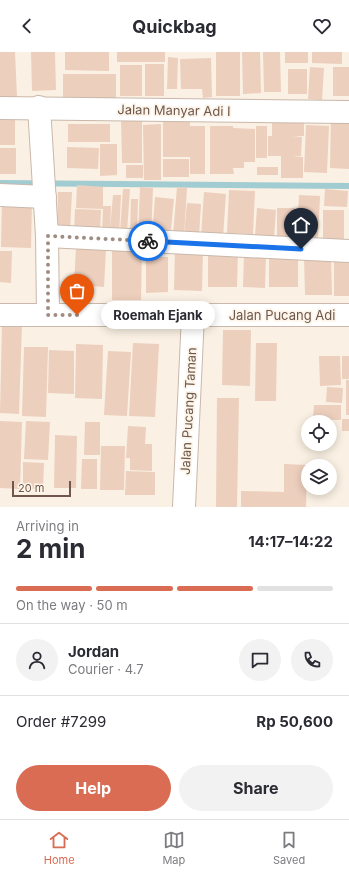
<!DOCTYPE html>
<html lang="en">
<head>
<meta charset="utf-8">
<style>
  body { margin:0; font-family:Inter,sans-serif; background:#f2f2f3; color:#2b2b33; height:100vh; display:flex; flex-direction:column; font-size:15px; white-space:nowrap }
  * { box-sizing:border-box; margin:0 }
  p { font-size:13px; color:#7c7c81 }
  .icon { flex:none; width:22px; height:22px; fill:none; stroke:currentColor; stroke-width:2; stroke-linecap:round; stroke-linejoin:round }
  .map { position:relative; height:455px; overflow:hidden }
  .drawer { display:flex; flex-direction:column; background:#fff; flex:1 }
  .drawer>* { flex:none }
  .controls { position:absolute; left:301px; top:363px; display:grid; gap:8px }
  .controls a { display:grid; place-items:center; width:36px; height:36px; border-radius:50%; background:#fff; box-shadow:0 2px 10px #0003; font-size:20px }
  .scale { position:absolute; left:12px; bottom:10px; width:59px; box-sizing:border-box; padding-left:4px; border:2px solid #6f574c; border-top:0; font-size:11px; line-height:14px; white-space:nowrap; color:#6f574c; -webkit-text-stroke:3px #fdf5e9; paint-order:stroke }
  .pin { position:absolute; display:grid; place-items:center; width:34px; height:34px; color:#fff; margin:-41px -17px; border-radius:50% 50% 50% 0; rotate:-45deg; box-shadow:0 0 4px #0007 }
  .pin .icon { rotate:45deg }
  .courier { position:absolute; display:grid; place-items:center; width:40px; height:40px; margin:-20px; border:3px solid #1a73e8; border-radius:50%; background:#fff; color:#222; box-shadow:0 1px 5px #0007 }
  .bubble { position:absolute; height:28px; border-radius:14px; background:#fff; box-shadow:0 2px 10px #0003; font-size:13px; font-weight:700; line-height:28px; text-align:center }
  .overview em { font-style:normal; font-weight:700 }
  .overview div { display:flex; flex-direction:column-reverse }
  .overview { display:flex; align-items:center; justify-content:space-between; height:68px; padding:0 16px }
  h1 { font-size:26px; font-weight:700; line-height:30px }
  .bar { display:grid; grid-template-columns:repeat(4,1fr); gap:6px 4px; align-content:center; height:48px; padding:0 16px }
  .bar i { height:5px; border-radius:3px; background:#e1e1e2 }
  .bar .on { background:#d96c53 }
  .bar p { grid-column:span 4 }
  .line { display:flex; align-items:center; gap:10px; padding:0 16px; border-top:1px solid #e1e1e2 }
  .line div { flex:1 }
  .round { display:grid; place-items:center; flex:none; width:42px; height:42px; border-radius:21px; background:#f2f2f3 }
  .cta { display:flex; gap:8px; margin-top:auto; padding:8px 16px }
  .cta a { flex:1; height:46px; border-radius:24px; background:#d96c53; color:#fff; font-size:16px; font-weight:700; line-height:46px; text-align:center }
  .cta a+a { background:#f2f2f3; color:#2b2b33 }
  header { display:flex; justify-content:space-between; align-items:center; height:52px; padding:0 16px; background:#fff; font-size:18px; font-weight:700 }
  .tabs { display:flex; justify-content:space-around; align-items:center; height:56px; border-top:1px solid #e1e1e2; background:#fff; font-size:11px; color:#7c7c81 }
  .tabs a { display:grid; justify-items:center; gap:2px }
  .tabs .on { color:#d96c53 }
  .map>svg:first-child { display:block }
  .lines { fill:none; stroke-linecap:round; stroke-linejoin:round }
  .stream { stroke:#a1ccd2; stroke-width:6 }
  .building { fill:#edcfbd }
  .minor-casing { stroke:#c9b8ab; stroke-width:24 }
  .minor { stroke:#fff; stroke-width:22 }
  .done { stroke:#a08d81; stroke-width:4; stroke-dasharray:0 7.2 }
  .route { stroke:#1a73e8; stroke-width:5 }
  .labels { text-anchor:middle; stroke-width:3.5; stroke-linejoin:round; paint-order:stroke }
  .street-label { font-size:13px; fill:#6f574c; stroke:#fdf5e9 }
</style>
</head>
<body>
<header><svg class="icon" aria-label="back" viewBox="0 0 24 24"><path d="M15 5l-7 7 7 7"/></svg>Quickbag<svg class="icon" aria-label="heart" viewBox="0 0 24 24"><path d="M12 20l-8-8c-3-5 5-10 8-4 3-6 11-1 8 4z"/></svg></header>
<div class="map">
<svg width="349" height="455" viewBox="0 0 349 455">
  <rect width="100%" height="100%" fill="#faf0e3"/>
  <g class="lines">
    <polyline class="stream" points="0,131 349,134"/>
  </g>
  <g class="building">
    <polygon points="0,0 15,0 17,45 0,46"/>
    <polygon points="31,0 55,0 56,38 32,39"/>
    <polygon points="65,0 109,0 109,19 65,18"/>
    <rect x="117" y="0" width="48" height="10"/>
    <rect x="216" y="0" width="24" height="44"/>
    <polygon points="242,0 260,0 261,41 243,42"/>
    <polygon points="263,0 280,0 281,40 264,40"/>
    <rect x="285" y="0" width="23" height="11"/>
    <polygon points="312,0 342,0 342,12 312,11"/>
    <polygon points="168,5 178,6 177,37 167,37"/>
    <polygon points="211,6 212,45 203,46 202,37 181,37 180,7"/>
    <rect x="145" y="12" width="19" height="32"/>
    <rect x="120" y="13" width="22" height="31"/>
    <polygon points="310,15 324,16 322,48 308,47"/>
    <rect x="333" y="15" width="16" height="29"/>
    <rect x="288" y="17" width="19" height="25"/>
    <rect x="63" y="22" width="53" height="25"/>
    <polygon points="331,64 349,65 349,117 330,116"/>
    <rect x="0" y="67" width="15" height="26"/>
    <polygon points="121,67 142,67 142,111 122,111"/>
    <rect x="163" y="70" width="27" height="35"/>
    <polygon points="272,71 304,71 304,84 293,84 302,85 301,104 292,104 303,105 303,126 281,126 281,104 268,104 268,84 272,84"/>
    <rect x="68" y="72" width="42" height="18"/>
    <polygon points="161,72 161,128 144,128 143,73"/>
    <polygon points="306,73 329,74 327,121 304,120"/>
    <rect x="190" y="74" width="15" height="48"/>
    <polygon points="210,74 233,74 233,80 233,76 255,77 255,110 244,110 244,116 233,116 234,122 210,122"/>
    <rect x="256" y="74" width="11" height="32"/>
    <polygon points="100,92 117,92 117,123 100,124"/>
    <polygon points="67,95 99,96 98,117 67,116"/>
    <rect x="0" y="96" width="16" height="26"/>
    <rect x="163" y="107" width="26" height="18"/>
    <rect x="126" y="113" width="17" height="13"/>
    <rect x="257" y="115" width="21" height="8"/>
    <polygon points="77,133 103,135 103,154 111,154 110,177 113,143 121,143 119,185 102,182 103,157 76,156"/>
    <polygon points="140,135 153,136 151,186 138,185"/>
    <polygon points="177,135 187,136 184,183 173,183"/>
    <polygon points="123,137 130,137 127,180 120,180"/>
    <polygon points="325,137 348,139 347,155 324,154"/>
    <polygon points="229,138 255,139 253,182 227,181"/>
    <polygon points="58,140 72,140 70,180 57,179"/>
    <polygon points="204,140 226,142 223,185 201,184"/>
    <polygon points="299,143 320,144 318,187 297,185"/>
    <polygon points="155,145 174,147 170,187 152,185"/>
    <polygon points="2,147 32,148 31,196 1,195"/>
    <polygon points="131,147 138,147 137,183 130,182"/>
    <polygon points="187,151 201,152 199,184 184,183"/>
    <polygon points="257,156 276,158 274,186 255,184"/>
    <rect x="277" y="156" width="18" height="29"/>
    <polygon points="75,157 101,158 100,181 74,180"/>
    <rect x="323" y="158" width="21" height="32"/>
    <polygon points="76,195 106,197 104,235 74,233"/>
    <polygon points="175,197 203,198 202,239 174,238"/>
    <polygon points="208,198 238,199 237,235 208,235"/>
    <polygon points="0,199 12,199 11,231 0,230"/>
    <polygon points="112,199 142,199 141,248 112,248"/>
    <polygon points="244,202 266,203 265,236 243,235"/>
    <rect x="269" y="203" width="29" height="32"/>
    <polygon points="146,205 168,205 168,240 146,241"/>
    <polygon points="304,205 331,205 332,243 305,243"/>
    <rect x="334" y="206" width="15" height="38"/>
    <polygon points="2,271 22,272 19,362 0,361"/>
    <polygon points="223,278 251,278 250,334 222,333"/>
    <polygon points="133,291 159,292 155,365 129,364"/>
    <polygon points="256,291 277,291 276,349 255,349"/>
    <polygon points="76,292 103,293 102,347 75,346"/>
    <polygon points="24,295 48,295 46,365 22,364"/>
    <polygon points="49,298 74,299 74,342 48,341"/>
    <polygon points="108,299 131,300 127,364 104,363"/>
    <polygon points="319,304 340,304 341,333 320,334"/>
    <rect x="342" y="304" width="7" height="23"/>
    <rect x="346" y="328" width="3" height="35"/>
    <polygon points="327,335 343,336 342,351 326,350"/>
    <polygon points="217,346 239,346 237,455 216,455"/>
    <polygon points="314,353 341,353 341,368 313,368"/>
    <rect x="342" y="367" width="7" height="12"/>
    <polygon points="0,369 22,370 20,437 0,436"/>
    <polygon points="26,369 50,370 48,408 24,407"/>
    <polygon points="85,370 100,370 100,403 84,403"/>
    <polygon points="128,374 146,375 145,392 152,392 152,419 130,418 130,406 126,406"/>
    <polygon points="55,383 77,384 76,436 54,436"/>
    <polygon points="101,394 125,394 124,438 100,438"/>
    <polygon points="82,407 97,407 97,437 81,437"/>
    <polygon points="23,410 44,411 43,437 23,437"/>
    <polygon points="284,412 307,413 306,455 241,455 241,439 284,440"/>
    <polygon points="126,419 155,420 155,443 125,443"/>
  </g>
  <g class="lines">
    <g class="minor-casing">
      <g id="minor">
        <polyline points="39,55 47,184 48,263"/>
        <polyline points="0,56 349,60"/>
        <polyline points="0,143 45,145"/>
        <polyline points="47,184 349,199"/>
        <polyline points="0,263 349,263"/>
        <polyline points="184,455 193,263"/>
      </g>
    </g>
    <use href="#minor" class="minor"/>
  </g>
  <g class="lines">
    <polyline class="done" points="77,263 48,263 48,184 148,189"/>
    <polyline class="route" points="148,189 301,197"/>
  </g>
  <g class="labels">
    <g class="street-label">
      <text transform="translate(174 58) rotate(1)" y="5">Jalan Manyar Adi I</text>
      <text x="282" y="268">Jalan Pucang Adi</text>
      <text transform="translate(188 359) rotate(-87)" y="5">Jalan Pucang Taman</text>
    </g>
  </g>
</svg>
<div class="controls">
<a><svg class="icon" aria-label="locate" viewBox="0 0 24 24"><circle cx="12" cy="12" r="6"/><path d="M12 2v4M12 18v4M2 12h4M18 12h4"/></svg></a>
<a><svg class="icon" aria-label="layers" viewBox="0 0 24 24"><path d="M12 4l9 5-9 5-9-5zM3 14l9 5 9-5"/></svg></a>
</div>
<div class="scale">20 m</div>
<div class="pin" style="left:77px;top:263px;background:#ea580c"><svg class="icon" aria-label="bag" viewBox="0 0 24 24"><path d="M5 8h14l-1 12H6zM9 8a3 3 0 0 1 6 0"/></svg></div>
<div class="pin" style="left:301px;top:197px;background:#1f2937"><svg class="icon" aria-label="home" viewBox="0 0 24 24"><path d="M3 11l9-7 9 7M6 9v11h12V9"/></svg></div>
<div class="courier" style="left:148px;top:189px"><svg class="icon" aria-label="bike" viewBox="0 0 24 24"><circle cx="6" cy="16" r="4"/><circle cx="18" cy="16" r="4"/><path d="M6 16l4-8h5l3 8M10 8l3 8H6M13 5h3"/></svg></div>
<div class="bubble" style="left:101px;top:249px;width:114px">Roemah Ejank</div>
</div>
<section class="drawer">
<div class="overview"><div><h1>2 min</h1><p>Arriving in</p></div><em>14:17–14:22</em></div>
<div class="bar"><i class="on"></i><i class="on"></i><i class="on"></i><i></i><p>On the way · 50 m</p></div>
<div class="line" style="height:72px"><a class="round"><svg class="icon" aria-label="person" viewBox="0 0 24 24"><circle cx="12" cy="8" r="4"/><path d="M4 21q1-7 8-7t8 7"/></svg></a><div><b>Jordan</b><p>Courier · 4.7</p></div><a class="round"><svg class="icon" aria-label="chat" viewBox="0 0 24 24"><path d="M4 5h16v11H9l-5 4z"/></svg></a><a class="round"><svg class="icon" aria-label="phone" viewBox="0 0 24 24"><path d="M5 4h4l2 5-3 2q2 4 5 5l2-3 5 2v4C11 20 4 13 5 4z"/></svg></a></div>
<div class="line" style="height:52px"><div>Order #7299</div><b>Rp 50,600</b></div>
<div class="cta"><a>Help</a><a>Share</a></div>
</section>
<nav class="tabs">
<a class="on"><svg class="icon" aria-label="home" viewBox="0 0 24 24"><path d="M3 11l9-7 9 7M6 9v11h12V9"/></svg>Home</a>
<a><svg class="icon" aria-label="map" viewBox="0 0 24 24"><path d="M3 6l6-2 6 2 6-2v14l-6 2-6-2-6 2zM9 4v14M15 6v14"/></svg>Map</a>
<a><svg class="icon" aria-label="saved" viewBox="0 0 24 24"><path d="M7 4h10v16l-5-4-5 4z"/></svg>Saved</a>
</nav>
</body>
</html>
